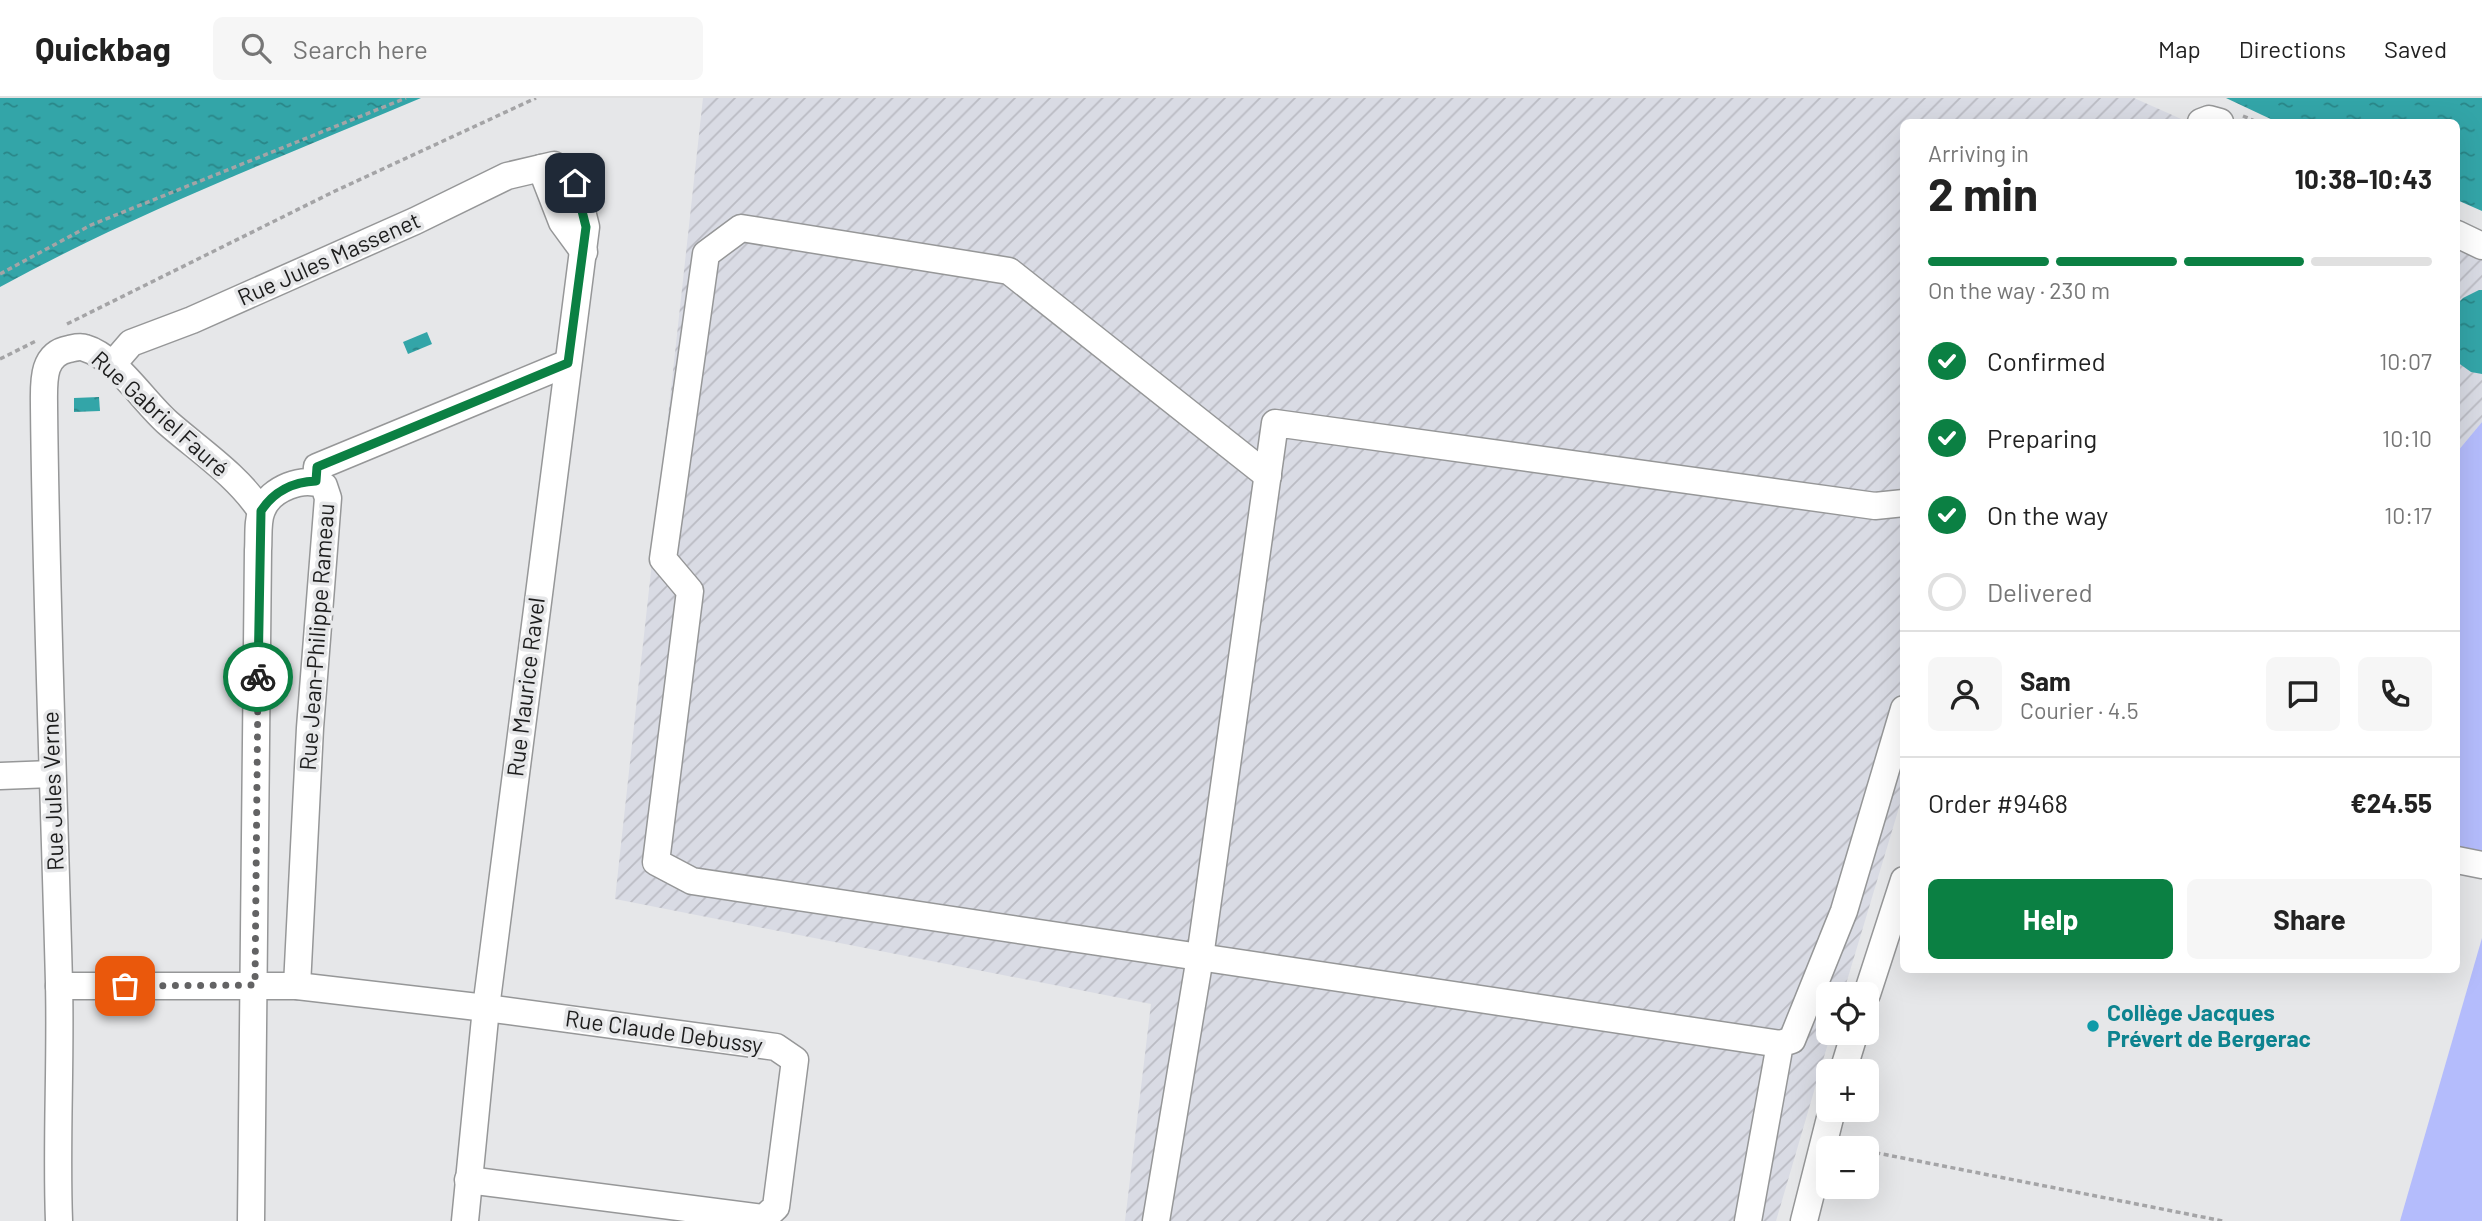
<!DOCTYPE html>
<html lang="en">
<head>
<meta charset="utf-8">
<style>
  body { margin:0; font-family:Barlow,sans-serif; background:#f6f6f6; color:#222; height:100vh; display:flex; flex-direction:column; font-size:26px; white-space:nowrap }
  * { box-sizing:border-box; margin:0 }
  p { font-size:23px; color:#767676 }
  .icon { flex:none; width:38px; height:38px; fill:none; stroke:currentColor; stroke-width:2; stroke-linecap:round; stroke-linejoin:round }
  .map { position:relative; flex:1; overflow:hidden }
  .panel { position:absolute; left:1900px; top:21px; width:560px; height:854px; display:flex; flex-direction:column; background:#fff; border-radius:10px; box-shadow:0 7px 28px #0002 }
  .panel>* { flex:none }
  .controls { position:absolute; left:1816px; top:884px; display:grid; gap:14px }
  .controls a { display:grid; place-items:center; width:63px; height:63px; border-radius:10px; background:#fff; box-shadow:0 7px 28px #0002; font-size:35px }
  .pin { position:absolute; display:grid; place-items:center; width:60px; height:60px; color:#fff; margin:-30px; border-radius:14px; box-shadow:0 4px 10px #0006 }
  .courier { position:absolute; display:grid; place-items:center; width:70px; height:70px; margin:-35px; border:5px solid #0b8043; border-radius:50%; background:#fff; color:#222; box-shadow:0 2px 9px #0007 }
  .head em { font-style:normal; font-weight:700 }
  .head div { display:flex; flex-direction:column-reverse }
  .head { display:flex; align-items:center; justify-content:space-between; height:119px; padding:0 28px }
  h1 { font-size:46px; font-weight:700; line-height:52px }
  .bar { display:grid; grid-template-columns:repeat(4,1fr); gap:10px 7px; align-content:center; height:84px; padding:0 28px }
  .bar i { height:9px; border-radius:5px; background:#e0e0e0 }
  .bar .on { background:#0b8043 }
  .bar p { grid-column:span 4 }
  .line { display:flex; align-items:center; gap:18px; padding:0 28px; border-top:2px solid #e0e0e0 }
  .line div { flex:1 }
  .round { display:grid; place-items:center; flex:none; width:74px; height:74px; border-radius:10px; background:#f6f6f6 }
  ol { padding:0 28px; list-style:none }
  li { display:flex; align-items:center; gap:21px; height:77px }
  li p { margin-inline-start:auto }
  li .icon { padding:7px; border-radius:50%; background:#0b8043; color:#fff; stroke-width:4 }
  li:last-child { color:#767676 }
  li i { width:38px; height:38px; border:4px solid #e0e0e0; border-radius:50% }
  .cta { display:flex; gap:14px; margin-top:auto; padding:14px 28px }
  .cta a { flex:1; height:80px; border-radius:10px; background:#0b8043; color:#fff; font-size:28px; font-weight:700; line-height:80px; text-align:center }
  .cta a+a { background:#f6f6f6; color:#222 }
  header { display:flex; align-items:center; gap:42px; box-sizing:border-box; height:98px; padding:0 35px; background:#fff; border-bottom:2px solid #e0e0e0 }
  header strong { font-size:33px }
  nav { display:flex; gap:38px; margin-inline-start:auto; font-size:24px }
  .search { width:490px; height:63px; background:#f6f6f6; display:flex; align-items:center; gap:18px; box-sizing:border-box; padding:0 24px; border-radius:10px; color:#767676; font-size:26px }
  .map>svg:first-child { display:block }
  .industrial { fill:url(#industrial-furrows) }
  .green { fill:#b4bcfc }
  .water { fill:url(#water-ripples) }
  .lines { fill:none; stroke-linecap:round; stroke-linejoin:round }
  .minor-casing { stroke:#969798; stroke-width:29 }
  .path { stroke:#a4a4a6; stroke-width:3.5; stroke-dasharray:5 3.5; stroke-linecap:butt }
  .minor { stroke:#fff; stroke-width:26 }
  .done { stroke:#636364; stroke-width:7; stroke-dasharray:0 12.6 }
  .route { stroke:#0b8043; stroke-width:9 }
  .culture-dot { fill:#0f9aa8; stroke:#e6e7e9; stroke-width:2.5 }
  .labels { text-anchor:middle; stroke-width:7; stroke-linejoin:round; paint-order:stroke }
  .street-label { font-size:23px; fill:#1c1c1c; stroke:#e6e7e9 }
  .culture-label { font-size:23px; font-weight:bold; fill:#0d838f; stroke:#e6e7e9; text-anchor:start }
</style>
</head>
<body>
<header>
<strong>Quickbag</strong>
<div class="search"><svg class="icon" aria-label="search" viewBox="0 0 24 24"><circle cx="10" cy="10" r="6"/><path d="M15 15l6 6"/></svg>Search here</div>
<nav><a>Map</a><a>Directions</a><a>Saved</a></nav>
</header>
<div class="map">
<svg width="2482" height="1123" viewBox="0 0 2482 1123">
  <defs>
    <pattern id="industrial-furrows" width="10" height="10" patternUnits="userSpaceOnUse" patternTransform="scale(1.75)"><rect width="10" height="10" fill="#d9dbe4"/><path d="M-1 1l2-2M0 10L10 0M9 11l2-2" fill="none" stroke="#babbc3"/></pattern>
    <pattern id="water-ripples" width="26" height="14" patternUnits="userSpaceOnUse" patternTransform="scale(1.75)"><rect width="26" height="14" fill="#33a5a8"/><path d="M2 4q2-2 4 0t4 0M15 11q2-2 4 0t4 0" fill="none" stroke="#2a8688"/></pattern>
  </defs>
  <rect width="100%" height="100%" fill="#e6e7e9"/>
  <g class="industrial">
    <polygon points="703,0 2134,0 2188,24 1904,24 1904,693 1843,896 1829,896 1829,934 1831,935 1776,1123 1125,1123 1151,906 615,801"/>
    <polygon points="2457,150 2482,162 2482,324 2457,354"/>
  </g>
  <g class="green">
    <polygon points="2482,324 2482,755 2457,750 2457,354"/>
    <polygon points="2482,840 2482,1123 2400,1123"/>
  </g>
  <g class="water">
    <path d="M0,0H421C279,60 135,115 0,189Z"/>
    <polygon points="2226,0 2482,0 2482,113 2457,102 2457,24 2277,24"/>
    <polygon points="2479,192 2482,192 2482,276 2471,274 2457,264 2457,206 2463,200"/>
    <polygon points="427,234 432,246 408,256 403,244"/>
    <polygon points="99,299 100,313 74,314 74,300"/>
  </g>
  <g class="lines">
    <g class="minor-casing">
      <g id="minor">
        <polyline points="2201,24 2209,21 2220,24"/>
        <polyline points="541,70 562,124 584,154"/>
        <polyline points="2457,136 2482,148"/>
        <polyline points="112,267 131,245 192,222 415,123 507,78 554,67 575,85 586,129 486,910 465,1123"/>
        <polyline points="1268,378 1009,173 741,130 706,156 663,461 690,493 656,764 692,783 1780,946"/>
        <polyline points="316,383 317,369 568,265"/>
        <polyline points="0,678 52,676"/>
        <polyline points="2457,762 2482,767"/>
        <polyline points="59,888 297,888 486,910 776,949 795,962 776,1109 764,1120 468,1082"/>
        <polyline points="1867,896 1904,782"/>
        <polyline points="1843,973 1855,934"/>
        <path d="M59,1123C56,1044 61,964 59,885C54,693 46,501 44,308C44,286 41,256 69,251C74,250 80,248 85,250C116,259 143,303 168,325C200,353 237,377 261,413"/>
        <path d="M251,1123L258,452C259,440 257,423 262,412C270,391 304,377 324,388L328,400L310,630L297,888"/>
        <polyline points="1156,1123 1200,859 1275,325 1875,408 1904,405"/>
        <polyline points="1748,1123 1780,946 1792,942 1844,813 1904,611"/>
        <polyline points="1804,1123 1832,1012"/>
      </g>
    </g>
    <g class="path">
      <polyline points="2243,18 2257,24"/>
      <polyline points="0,176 91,127 406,0"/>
      <polyline points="67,226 333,94 536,0"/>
      <polyline points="0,261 36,243"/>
      <polyline points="1867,1053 2223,1123"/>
    </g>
    <use href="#minor" class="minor"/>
  </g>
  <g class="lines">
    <polyline class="done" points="125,888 255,887 258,579"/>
    <path class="route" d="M258,579L261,413C274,393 292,384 316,383L317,369L568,265L586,129L575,85"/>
  </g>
  <circle class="culture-dot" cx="2093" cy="928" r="7"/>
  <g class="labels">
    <g class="street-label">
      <text transform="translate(329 161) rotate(-24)" y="8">Rue Jules Massenet</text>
      <text transform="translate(160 316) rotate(42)" y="8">Rue Gabriel Fauré</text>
      <text transform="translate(317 539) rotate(-86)" y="8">Rue Jean-Philippe Rameau</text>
      <text transform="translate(526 589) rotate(-83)" y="8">Rue Maurice Ravel</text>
      <text transform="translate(53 693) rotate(-92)" y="8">Rue Jules Verne</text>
      <text transform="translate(664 934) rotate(8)" y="8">Rue Claude Debussy</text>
    </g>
    <g class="culture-label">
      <text x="2107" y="923">Collège Jacques<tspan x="2107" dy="26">Prévert de Bergerac</tspan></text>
    </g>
  </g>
</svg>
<div class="controls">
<a><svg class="icon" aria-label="locate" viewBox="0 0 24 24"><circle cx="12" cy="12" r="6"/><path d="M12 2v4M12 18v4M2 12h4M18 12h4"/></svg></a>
<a>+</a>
<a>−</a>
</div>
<div class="pin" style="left:125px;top:888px;background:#ea580c"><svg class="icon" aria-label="bag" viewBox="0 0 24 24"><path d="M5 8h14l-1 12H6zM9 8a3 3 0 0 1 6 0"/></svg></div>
<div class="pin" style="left:575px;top:85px;background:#1f2937"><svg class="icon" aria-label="home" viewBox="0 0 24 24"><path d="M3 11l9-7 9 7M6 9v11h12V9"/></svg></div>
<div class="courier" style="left:258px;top:579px"><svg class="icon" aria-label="bike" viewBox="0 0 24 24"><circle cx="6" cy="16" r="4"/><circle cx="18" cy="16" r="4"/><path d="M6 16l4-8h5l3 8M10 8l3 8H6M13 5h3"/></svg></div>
<section class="panel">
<div class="head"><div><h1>2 min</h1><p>Arriving in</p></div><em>10:38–10:43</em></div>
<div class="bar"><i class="on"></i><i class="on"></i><i class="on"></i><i></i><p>On the way · 230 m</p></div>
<ol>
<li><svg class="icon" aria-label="check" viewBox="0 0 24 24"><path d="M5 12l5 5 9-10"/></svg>Confirmed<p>10:07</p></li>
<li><svg class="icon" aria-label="check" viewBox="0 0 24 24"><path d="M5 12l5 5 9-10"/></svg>Preparing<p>10:10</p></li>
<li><svg class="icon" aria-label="check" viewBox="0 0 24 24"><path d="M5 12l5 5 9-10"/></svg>On the way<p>10:17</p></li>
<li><i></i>Delivered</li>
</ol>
<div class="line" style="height:126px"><a class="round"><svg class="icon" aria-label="person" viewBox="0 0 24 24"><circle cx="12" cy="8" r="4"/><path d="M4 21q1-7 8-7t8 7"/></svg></a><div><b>Sam</b><p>Courier · 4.5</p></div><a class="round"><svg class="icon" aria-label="chat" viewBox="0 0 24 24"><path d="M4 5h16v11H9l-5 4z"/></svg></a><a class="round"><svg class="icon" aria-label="phone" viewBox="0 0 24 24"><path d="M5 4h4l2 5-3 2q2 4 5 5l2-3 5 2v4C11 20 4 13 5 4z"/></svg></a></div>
<div class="line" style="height:91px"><div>Order #9468</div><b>€24.55</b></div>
<div class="cta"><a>Help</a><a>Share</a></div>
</section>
</div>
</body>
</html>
